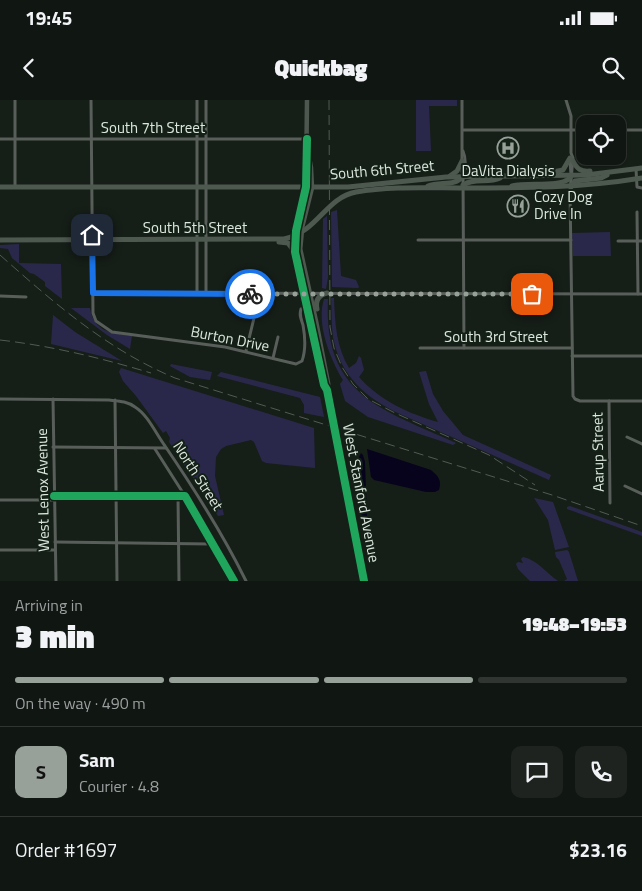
<!DOCTYPE html>
<html lang="en">
<head>
<meta charset="utf-8">
<style>
  body { margin:0; font-family:"Titillium Web",sans-serif; background:#1e2320; color:#f1f3f6; height:100vh; display:flex; flex-direction:column; font-size:19px; white-space:nowrap }
  * { box-sizing:border-box; margin:0 }
  p { font-size:16px; color:#9c9f9f }
  .icon { flex:none; width:28px; height:28px; fill:none; stroke:currentColor; stroke-width:2; stroke-linecap:round; stroke-linejoin:round }
  .map { position:relative; height:481px; overflow:hidden }
  .sheet { display:flex; flex-direction:column; background:#101612; flex:1 }
  .sheet>* { flex:none }
  .controls { position:absolute; left:576px; top:15px; display:grid; gap:10px }
  .controls a { display:grid; place-items:center; width:50px; height:50px; border-radius:10px; background:#101612; box-shadow:0 1px 4px #0004,0 0 0 1px #303532; font-size:25px }
  .pin { position:absolute; display:grid; place-items:center; width:42px; height:42px; color:#fff; margin:-21px; border-radius:10px; box-shadow:0 2px 8px #0006 }
  .courier { position:absolute; display:grid; place-items:center; width:50px; height:50px; margin:-25px; border:4px solid #1a73e8; border-radius:50%; background:#fff; color:#222; box-shadow:0 1px 6px #0007 }
  .headline em { font-style:normal; font-weight:800 }
  .headline div { display:flex; flex-direction:column-reverse }
  .headline { display:flex; align-items:center; justify-content:space-between; height:85px; padding:0 15px }
  h1 { font-size:32px; font-weight:800; line-height:38px }
  .bar { display:grid; grid-template-columns:repeat(4,1fr); gap:8px 5px; align-content:center; height:60px; padding:0 15px }
  .bar i { height:6px; border-radius:4px; background:#303532 }
  .bar .on { background:#97a099 }
  .bar p { grid-column:span 4 }
  .line { display:flex; align-items:center; gap:12px; padding:0 15px; border-top:1px solid #303532 }
  .line div { flex:1 }
  .round { display:grid; place-items:center; flex:none; width:52px; height:52px; border-radius:10px; background:#1e2320 }
  .status { display:flex; justify-content:space-between; align-items:center; height:35px; padding:0 25px; background:#101612; direction:ltr }
  .status svg { height:14px; fill:currentColor }
  header { display:flex; justify-content:space-between; align-items:center; height:65px; padding:0 15px; background:#101612; font-size:22px; font-weight:800 }
  .map>svg:first-child { display:block }
  .green { fill:#2a284a }
  .water { fill:#07031d }
  .lines { fill:none; stroke-linecap:round; stroke-linejoin:round }
  .minor { stroke:#585e59; stroke-width:3 }
  .secondary { stroke:#4d564f; stroke-width:4.5 }
  .primary { stroke:#4d584f; stroke-width:5 }
  .rail { stroke:#535a54; stroke-width:1; stroke-dasharray:10 5; stroke-linecap:butt }
  .cycleway-casing { stroke:#132117; stroke-width:11 }
  .cycleway { stroke:#20a55d; stroke-width:8 }
  .done { stroke:#97a099; stroke-width:5; stroke-dasharray:0 9 }
  .route { stroke:#1a73e8; stroke-width:6 }
  .labels { text-anchor:middle; stroke-width:4; stroke-linejoin:round; paint-order:stroke }
  .street-label { font-size:15px; fill:#dde6de; stroke:#132117 }
  .poi-label { font-size:15px; fill:#dde6de; stroke:#132117 }
</style>
</head>
<body>
<div class="status"><b>19:45</b><svg viewBox="0 0 49 12"><path d="M0 12V9h3v3zM5 12V6h3v6zM10 12V3h3v9zM15 12V0h3v12zM26 1h20v11H26zM47 4h2v5h-2z"/></svg></div>
<header><svg class="icon" aria-label="back" viewBox="0 0 24 24"><path d="M15 5l-7 7 7 7"/></svg>Quickbag<svg class="icon" aria-label="search" viewBox="0 0 24 24"><circle cx="10" cy="10" r="6"/><path d="M15 15l6 6"/></svg></header>
<div class="map">
<svg width="642" height="481" viewBox="0 0 642 481">
  <rect width="100%" height="100%" fill="#161e18"/>
  <g class="green">
    <polygon points="416,0 457,0 457,6 429,6 431,51 416,51"/>
    <polygon points="337,110 341,176 356,180 359,187 358,188 332,187 331,112"/>
    <polygon points="327,116 328,177 326,189 322,188 323,119"/>
    <polygon points="610,132 611,156 573,156 572,133"/>
    <polygon points="19,144 19,163 61,164 62,199 45,186 45,182 34,174 30,173 12,158 8,149 0,148 0,145"/>
    <path d="M331,198H334C335,223 336,246 349,268L356,263L359,256L361,258L364,270L359,277C379,300 409,314 438,322L429,304L419,272L426,271L433,294L443,311L463,335L551,375L549,380L400,314C366,298 340,276 333,237C331,224 332,211 331,198Z"/>
    <path d="M324,199H328C323,296 382,309 456,343L453,345L368,317L345,301L340,284L343,280C330,259 316,223 324,199Z"/>
    <path d="M71,208H90C94,232 111,233 132,236L130,249L107,235Z"/>
    <polygon points="53,215 75,232 122,261 51,244"/>
    <polygon points="171,264 212,272 210,280 190,277 170,266"/>
    <polygon points="121,268 314,328 315,368 266,363 262,361 254,342 251,340 226,346 221,349 216,357 215,376 224,415 218,416 169,342 170,338 166,331 163,333 136,296 123,281 119,272"/>
    <polygon points="221,272 320,297 324,317 304,313 304,305 300,298 217,276"/>
    <polygon points="534,398 553,402 569,447 555,450 548,420"/>
    <polygon points="570,406 642,432 642,436 567,409 567,407"/>
    <polygon points="567,450 569,452 578,481 564,481 567,479 559,460 556,457 555,452"/>
    <path d="M523,457C538,460 546,473 558,481H530L518,469L516,464L518,462L523,463L521,459Z"/>
  </g>
  <g class="water">
    <path d="M367,349L431,370C438,376 442,380 439,390L435,392H426L374,380L371,377Z"/>
    <path d="M361,353L363,355L365,362L367,418L371,447L369,454C360,442 360,375 359,357Z"/>
  </g>
  <g class="lines">
    <g class="minor">
      <path d="M91,0L93,213L96,221L112,232L225,247L296,264L302,261C306,250 305,236 303,225C301,219 299,215 301,209L307,207"/>
      <polyline points="197,0 197,193"/>
      <polyline points="206,0 206,193"/>
      <polyline points="462,0 462,71 463,76 464,248"/>
      <polyline points="566,0 571,16 571,53 573,58 570,91 573,296 575,299 580,301 642,301"/>
      <polyline points="463,30 585,30"/>
      <polyline points="618,30 642,30"/>
      <polyline points="0,39 307,39"/>
      <path d="M463,51C466,58 466,68 463,76"/>
      <polyline points="570,61 571,75"/>
      <polyline points="636,69 637,87 642,88"/>
      <polyline points="15,87 15,0"/>
      <polyline points="637,112 638,194"/>
      <polyline points="418,140 571,140"/>
      <polyline points="618,141 642,141"/>
      <polyline points="93,193 642,194"/>
      <polyline points="0,196 26,197"/>
      <polyline points="420,248 572,248"/>
      <polyline points="246,251 254,218 255,194"/>
      <polyline points="572,256 642,256"/>
      <polyline points="273,258 278,237"/>
      <path d="M0,299L109,300C118,301 127,301 135,307C148,315 156,334 165,346C195,390 223,434 246,481"/>
      <polyline points="53,299 56,481"/>
      <polyline points="115,300 117,481"/>
      <polyline points="609,301 610,403"/>
      <polyline points="627,337 642,344"/>
      <polyline points="53,347 166,348"/>
      <polyline points="155,349 185,396 234,481"/>
      <polyline points="625,386 642,394"/>
      <polyline points="54,396 185,396"/>
      <polyline points="178,396 179,481"/>
      <polyline points="0,400 54,400"/>
      <polyline points="55,442 210,444 213,442"/>
      <polyline points="0,450 55,450"/>
    </g>
    <g class="secondary">
      <polyline points="308,51 311,68 312,87"/>
      <polyline points="306,87 307,0"/>
    </g>
    <g class="primary">
      <path d="M573,61C577,69 581,72 590,71"/>
      <polyline points="465,65 474,73 483,73"/>
      <polyline points="543,74 563,70 570,58"/>
      <polyline points="450,76 457,71 462,61"/>
      <path d="M463,85C475,77 488,84 500,78"/>
      <path d="M428,86C440,81 455,87 463,76"/>
      <path d="M512,86C526,83 557,86 565,81C569,80 569,79 571,76"/>
      <polyline points="0,87 348,87 446,77 586,75 642,68"/>
      <path d="M306,87C301,112 293,134 296,160L324,285L327,290L364,481"/>
      <polyline points="312,87 302,127 300,149 316,222 328,284 327,290"/>
      <polyline points="571,87 575,81 601,78 607,75"/>
      <path d="M0,140L284,139C318,132 325,98 356,92C390,86 428,88 463,88C523,88 582,88 642,78"/>
      <polyline points="279,142 288,143 294,151"/>
      <path d="M317,209C315,200 319,195 327,193"/>
    </g>
    <g class="rail">
      <polyline points="329,0 330,227 334,248 342,267 353,284 368,299 395,313 489,355 535,385"/>
      <path d="M0,155C54,203 108,250 175,278L552,395L642,426"/>
      <path d="M0,240C52,246 101,258 151,273"/>
    </g>
    <g class="cycleway-casing">
      <g id="cycleway">
        <polyline points="307,39 306,87 296,131 295,152 324,285 327,290 364,481"/>
        <polyline points="54,396 185,396 234,481"/>
      </g>
    </g>
    <use href="#cycleway" class="cycleway"/>
  </g>
  <g class="lines">
    <polyline class="done" points="250,194 532,194"/>
    <polyline class="route" points="92,135 93,193 250,194"/>
  </g>
  <defs>
    <g id="hospital-ring" transform="scale(1.125)"><circle r="9.5" fill="#132117" stroke="#97a099" stroke-width="1.5"/><path d="M-5-5h3v3.5h4V-5h3V5h-3V1.5h-4V5h-3Z" fill="#97a099"/></g>
    <g id="restaurant-ring" transform="scale(1.125)"><circle r="9.5" fill="#132117" stroke="#97a099" stroke-width="1.5"/><path d="M-5-6h1v4h1v-4h1v4h1v-4h1v5L-1.5 .5V6h-2V.5L-5-1ZM5-6V6H3V1.5H1.5Q1.5-4 5-6Z" fill="#97a099"/></g>
  </defs>
  <g fill-rule="evenodd">
    <use href="#hospital-ring" x="508" y="48"/>
    <use href="#restaurant-ring" x="518" y="106"/>
  </g>
  <g class="labels">
    <g class="street-label">
      <text x="153" y="33">South 7th Street</text>
      <text transform="translate(382 70) rotate(-5)" y="5">South 6th Street</text>
      <text x="195" y="133">South 5th Street</text>
      <text x="496" y="242">South 3rd Street</text>
      <text transform="translate(230 239) rotate(11)" y="5">Burton Drive</text>
      <text transform="translate(598 352) rotate(-91)" y="5">Aarup Street</text>
      <text transform="translate(198 376) rotate(57)" y="5">North Street</text>
      <text transform="translate(43 390) rotate(-91)" y="5">West Lenox Avenue</text>
      <text transform="translate(361 393) rotate(79)" y="5">West Stanford Avenue</text>
    </g>
    <g class="poi-label">
      <text x="508" y="76">DaVita Dialysis</text>
      <text x="534" y="102" text-anchor="start">Cozy Dog<tspan x="534" dy="17">Drive In</tspan></text>
    </g>
  </g>
</svg>
<div class="controls">
<a><svg class="icon" aria-label="locate" viewBox="0 0 24 24"><circle cx="12" cy="12" r="6"/><path d="M12 2v4M12 18v4M2 12h4M18 12h4"/></svg></a>
</div>
<div class="pin" style="left:532px;top:194px;background:#ea580c"><svg class="icon" aria-label="bag" viewBox="0 0 24 24"><path d="M5 8h14l-1 12H6zM9 8a3 3 0 0 1 6 0"/></svg></div>
<div class="pin" style="left:92px;top:135px;background:#1f2937"><svg class="icon" aria-label="home" viewBox="0 0 24 24"><path d="M3 11l9-7 9 7M6 9v11h12V9"/></svg></div>
<div class="courier" style="left:250px;top:194px"><svg class="icon" aria-label="bike" viewBox="0 0 24 24"><circle cx="6" cy="16" r="4"/><circle cx="18" cy="16" r="4"/><path d="M6 16l4-8h5l3 8M10 8l3 8H6M13 5h3"/></svg></div>
</div>
<section class="sheet">
<div class="headline"><div><h1>3 min</h1><p>Arriving in</p></div><em>19:48–19:53</em></div>
<div class="bar"><i class="on"></i><i class="on"></i><i class="on"></i><i></i><p>On the way · 490 m</p></div>
<div class="line" style="height:90px"><b class="round" style="background:#97a099;color:#111">S</b><div><b>Sam</b><p>Courier · 4.8</p></div><a class="round"><svg class="icon" aria-label="chat" viewBox="0 0 24 24"><path d="M4 5h16v11H9l-5 4z"/></svg></a><a class="round"><svg class="icon" aria-label="phone" viewBox="0 0 24 24"><path d="M5 4h4l2 5-3 2q2 4 5 5l2-3 5 2v4C11 20 4 13 5 4z"/></svg></a></div>
<div class="line" style="height:65px"><div>Order #1697</div><b>$23.16</b></div>
</section>
</body>
</html>
